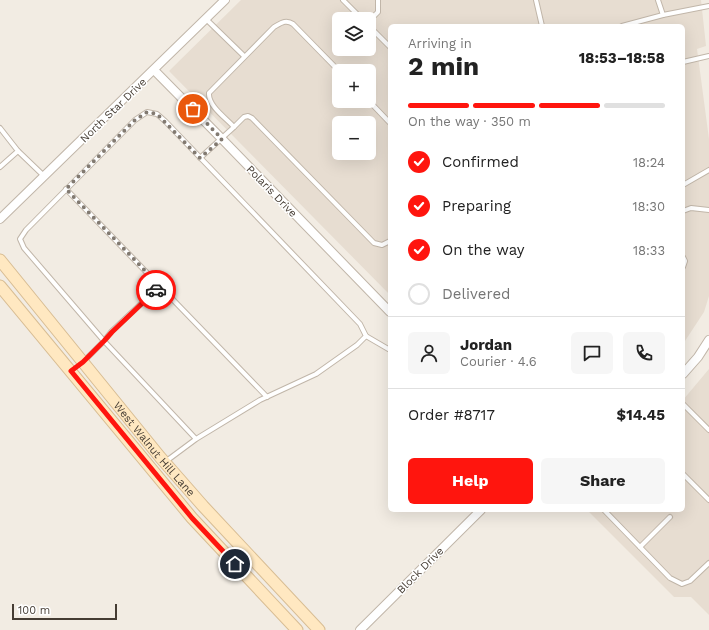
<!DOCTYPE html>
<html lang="en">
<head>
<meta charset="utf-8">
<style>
  body { margin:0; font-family:"Work Sans",sans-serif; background:#f6f6f6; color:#222; height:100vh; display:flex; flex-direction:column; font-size:15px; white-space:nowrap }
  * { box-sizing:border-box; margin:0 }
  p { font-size:13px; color:#767676 }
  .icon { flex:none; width:22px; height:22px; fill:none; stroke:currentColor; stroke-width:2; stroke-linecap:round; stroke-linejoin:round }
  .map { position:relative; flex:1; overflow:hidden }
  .side { position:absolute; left:388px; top:24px; width:297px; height:488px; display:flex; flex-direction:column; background:#fff; border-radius:6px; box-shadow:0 4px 16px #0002 }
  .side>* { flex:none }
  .fabs { position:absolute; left:332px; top:12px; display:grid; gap:8px }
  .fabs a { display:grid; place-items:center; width:44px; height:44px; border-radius:6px; background:#fff; box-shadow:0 4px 16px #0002; font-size:20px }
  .scale { position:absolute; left:12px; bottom:10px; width:105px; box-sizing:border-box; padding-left:4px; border:2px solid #453c33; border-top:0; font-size:11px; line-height:14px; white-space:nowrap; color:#453c33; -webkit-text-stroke:3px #fff; paint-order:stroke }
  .pin { position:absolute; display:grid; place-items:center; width:34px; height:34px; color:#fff; margin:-17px; border:2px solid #fff; border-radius:50%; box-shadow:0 1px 4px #0007 }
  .courier { position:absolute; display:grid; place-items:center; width:40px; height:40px; margin:-20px; border:3px solid #ff150e; border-radius:50%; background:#fff; color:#222; box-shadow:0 1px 5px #0007 }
  .headline em { font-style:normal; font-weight:700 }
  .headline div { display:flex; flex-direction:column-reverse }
  .headline { display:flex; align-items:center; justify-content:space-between; height:68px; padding:0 20px }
  h1 { font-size:26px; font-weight:700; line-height:30px }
  .bar { display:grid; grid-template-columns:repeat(4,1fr); gap:6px 4px; align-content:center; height:48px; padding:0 20px }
  .bar i { height:5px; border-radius:3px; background:#e0e0e0 }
  .bar .selected { background:#ff150e }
  .bar p { grid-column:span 4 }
  .line { display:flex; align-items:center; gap:10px; padding:0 20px; border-top:1px solid #e0e0e0 }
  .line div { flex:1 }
  .round { display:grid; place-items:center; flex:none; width:42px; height:42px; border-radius:6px; background:#f6f6f6 }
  ol { padding:0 20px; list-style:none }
  li { display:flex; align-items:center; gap:12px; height:44px }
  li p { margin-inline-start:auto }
  li .icon { padding:4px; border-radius:50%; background:#ff150e; color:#fff; stroke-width:4 }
  li:last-child { color:#767676 }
  li i { width:22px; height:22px; border:2px solid #e0e0e0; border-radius:50% }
  .action { display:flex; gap:8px; margin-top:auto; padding:8px 20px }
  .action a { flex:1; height:46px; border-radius:6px; background:#ff150e; color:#fff; font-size:16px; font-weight:700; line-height:46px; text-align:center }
  .action a+a { background:#f6f6f6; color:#222 }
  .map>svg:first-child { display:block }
  .residential { fill:#e7ddd1; fill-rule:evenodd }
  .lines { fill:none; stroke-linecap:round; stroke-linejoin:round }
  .service-casing { stroke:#c1b6a9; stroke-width:6 }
  .minor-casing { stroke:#c1b6a9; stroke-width:10 }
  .secondary-casing { stroke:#d8bd93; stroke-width:13 }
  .service { stroke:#fff; stroke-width:4 }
  .minor { stroke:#fff; stroke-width:8 }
  .secondary { stroke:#ffe8c1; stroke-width:11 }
  .done { stroke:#827a71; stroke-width:4; stroke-dasharray:0 7.2 }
  .route { stroke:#ff150e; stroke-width:5 }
  .labels { text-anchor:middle; stroke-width:3; stroke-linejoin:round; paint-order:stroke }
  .street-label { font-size:11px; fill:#453c33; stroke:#fff }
</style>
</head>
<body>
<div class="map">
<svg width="709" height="630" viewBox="0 0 709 630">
  <rect width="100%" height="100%" fill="#f2ece3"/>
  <g class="residential">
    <path d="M241,0H701L706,46L697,49L709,139V296L704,312L685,341L683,343V26H390V295L169,71ZM339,19H369V49H339ZM339,71H369V101H339ZM339,123H369V153H339Z"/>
    <polygon points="709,369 709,615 691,597 674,597 587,510 683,510 683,400"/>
  </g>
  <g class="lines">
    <g class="service-casing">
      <g id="service">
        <polyline points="343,0 362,19"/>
        <polyline points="536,0 542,26"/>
        <polyline points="658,0 663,15"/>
        <polyline points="206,19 244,56"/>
        <polyline points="369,21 378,12 378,0"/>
        <polyline points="369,26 390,47"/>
        <polyline points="622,26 663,15 709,6"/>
        <polyline points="683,62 709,56"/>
        <polyline points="369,101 390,123"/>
        <polyline points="234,127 244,117 248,116 252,118 374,243 382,245 390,241"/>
        <polyline points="0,128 18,151 0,167"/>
        <polyline points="18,151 44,176"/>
        <path d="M200,158L234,127C226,118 208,106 209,93L274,27C281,23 286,19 293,24L339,71"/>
        <polyline points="683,185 709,170"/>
        <polyline points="66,189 267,397"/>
        <polyline points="683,211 691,208 709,210"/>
        <polyline points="683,257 685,261 683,267"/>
        <polyline points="366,336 390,350"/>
        <polyline points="83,362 104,341 111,332 160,286"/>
        <polyline points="683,404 709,430"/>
        <polyline points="165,462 196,439 260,400 316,374 357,345 366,336 360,324 165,121 157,114 147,112 135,120 26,230 20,239 24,248 104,341 196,439"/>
        <polyline points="683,474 709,500"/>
        <polyline points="604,510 670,578 682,584 690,581 709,563"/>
        <polyline points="640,547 670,517"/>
      </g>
    </g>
    <g class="minor-casing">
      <g id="minor">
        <polyline points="154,70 222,139 390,312"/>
        <polyline points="0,219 225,0"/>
        <polyline points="683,374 698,357 709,340"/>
        <polyline points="360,630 481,510"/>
      </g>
    </g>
    <g class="secondary-casing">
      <g id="secondary">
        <path id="s1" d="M0,260L160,457L203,506L319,630"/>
        <polyline points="0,286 192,518 297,630"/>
      </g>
    </g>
    <use href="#service" class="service"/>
    <use href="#minor" class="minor"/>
    <use href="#secondary" class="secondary"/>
  </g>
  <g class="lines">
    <polyline class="done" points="156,290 160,286 66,189 135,120 147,112 157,114 200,158 222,139 193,109"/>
    <polyline class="route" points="156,290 112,332 104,341 83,362 71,371 192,518 235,564"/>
  </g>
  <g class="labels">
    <g class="street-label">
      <text transform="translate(113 110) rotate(-44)" y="4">North Star Drive</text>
      <text transform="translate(272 191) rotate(46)" y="4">Polaris Drive</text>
      <text dy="4" stroke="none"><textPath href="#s1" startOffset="244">West Walnut Hill Lane</textPath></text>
      <text transform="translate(420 570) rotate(-45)" y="4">Block Drive</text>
    </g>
  </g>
</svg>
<div class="fabs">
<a><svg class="icon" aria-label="layers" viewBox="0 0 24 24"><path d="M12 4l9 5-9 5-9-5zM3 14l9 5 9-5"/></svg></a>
<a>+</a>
<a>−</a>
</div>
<div class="scale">100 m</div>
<div class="pin" style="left:193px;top:109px;background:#ea580c"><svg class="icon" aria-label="bag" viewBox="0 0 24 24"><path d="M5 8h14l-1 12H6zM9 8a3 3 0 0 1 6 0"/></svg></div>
<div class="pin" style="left:235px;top:564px;background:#1f2937"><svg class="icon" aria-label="home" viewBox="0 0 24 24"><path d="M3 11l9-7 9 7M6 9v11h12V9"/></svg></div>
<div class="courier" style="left:156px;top:290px"><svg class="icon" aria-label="car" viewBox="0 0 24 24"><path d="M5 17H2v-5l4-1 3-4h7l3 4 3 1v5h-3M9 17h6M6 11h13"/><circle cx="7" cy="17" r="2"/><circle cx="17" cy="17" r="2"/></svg></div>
<section class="side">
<div class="headline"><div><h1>2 min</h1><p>Arriving in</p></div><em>18:53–18:58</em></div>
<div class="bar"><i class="selected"></i><i class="selected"></i><i class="selected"></i><i></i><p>On the way · 350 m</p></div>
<ol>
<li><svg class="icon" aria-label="check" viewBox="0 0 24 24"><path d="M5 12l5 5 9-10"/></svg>Confirmed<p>18:24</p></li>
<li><svg class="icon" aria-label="check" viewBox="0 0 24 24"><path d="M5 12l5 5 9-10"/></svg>Preparing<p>18:30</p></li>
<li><svg class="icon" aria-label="check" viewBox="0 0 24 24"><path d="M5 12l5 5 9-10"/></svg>On the way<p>18:33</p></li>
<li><i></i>Delivered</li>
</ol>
<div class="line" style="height:72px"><a class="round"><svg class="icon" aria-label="person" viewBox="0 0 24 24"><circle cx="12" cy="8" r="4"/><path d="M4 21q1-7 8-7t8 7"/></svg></a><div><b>Jordan</b><p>Courier · 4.6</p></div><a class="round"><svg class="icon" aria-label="chat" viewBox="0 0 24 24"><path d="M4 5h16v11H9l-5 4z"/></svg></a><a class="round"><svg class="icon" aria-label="phone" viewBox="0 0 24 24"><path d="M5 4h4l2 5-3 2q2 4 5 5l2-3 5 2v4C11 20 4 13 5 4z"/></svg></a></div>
<div class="line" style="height:52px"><div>Order #8717</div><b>$14.45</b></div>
<div class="action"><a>Help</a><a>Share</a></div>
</section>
</div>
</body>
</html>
